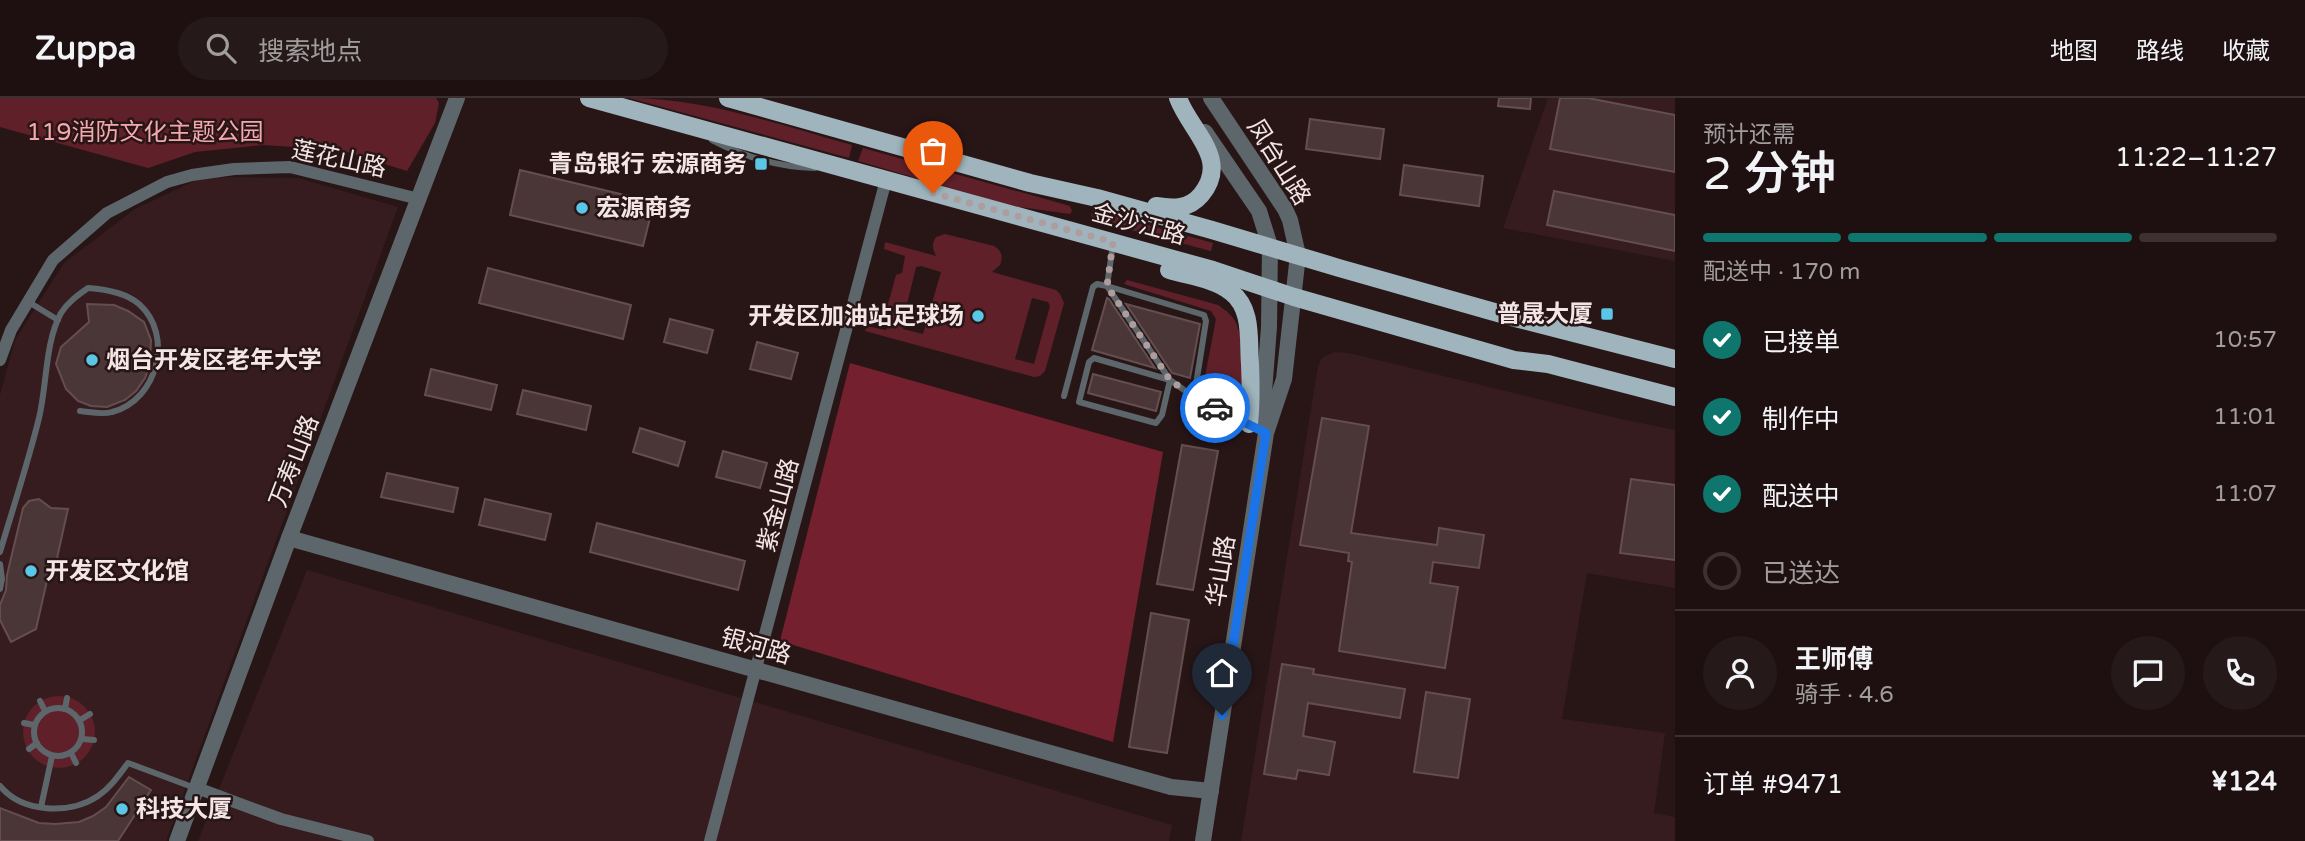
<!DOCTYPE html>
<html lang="zh">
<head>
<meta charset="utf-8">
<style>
  body { margin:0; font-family:"Varela Round","Noto Sans SC",sans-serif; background:#26191a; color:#f1f3f6; height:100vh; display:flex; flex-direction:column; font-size:26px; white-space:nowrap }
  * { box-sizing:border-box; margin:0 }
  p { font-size:23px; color:#a19d9f }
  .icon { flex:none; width:38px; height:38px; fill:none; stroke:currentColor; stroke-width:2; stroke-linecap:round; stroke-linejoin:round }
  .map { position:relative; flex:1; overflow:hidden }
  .side { display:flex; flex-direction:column; background:#1e1011; width:630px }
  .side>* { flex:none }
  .pin { position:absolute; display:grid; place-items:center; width:60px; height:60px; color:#fff; margin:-72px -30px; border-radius:50% 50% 50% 0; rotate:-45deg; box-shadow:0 0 7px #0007 }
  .pin .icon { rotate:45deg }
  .courier { position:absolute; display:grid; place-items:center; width:70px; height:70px; margin:-35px; border:5px solid #1a73e8; border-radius:50%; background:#fff; color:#222; box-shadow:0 2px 9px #0007 }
  .head em { font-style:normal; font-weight:600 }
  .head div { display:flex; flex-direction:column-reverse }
  .head { display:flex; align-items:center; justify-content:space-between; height:119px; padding:0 28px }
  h1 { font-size:46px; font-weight:600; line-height:52px }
  .bar { display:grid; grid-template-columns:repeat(4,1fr); gap:10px 7px; align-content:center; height:84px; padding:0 28px }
  .bar i { height:9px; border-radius:5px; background:#3c3031 }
  .bar .on { background:#0f766e }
  .bar p { grid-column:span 4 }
  .line { display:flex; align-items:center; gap:18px; padding:0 28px; border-top:2px solid #3c3031 }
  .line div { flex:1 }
  .round { display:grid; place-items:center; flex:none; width:74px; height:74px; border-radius:37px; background:#26191a }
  ol { padding:0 28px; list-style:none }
  li { display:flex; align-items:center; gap:21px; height:77px }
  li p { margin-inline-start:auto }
  li .icon { padding:7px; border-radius:50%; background:#0f766e; color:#fff; stroke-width:4 }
  li:last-child { color:#a19d9f }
  li i { width:38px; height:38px; border:4px solid #3c3031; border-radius:50% }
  header { display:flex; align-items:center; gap:42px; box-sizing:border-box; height:98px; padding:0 35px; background:#1e1011; border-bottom:2px solid #3c3031 }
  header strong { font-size:33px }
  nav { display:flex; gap:38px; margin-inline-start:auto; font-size:24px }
  .search { width:490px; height:63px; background:#26191a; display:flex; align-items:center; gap:18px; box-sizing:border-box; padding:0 24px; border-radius:38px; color:#a19d9f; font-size:26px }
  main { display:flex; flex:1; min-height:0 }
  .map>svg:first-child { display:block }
  .built { fill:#361c1e }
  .green { fill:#602029; fill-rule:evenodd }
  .forest { fill:#75202e }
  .building { fill:#4b3637; stroke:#644e4f; stroke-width:2 }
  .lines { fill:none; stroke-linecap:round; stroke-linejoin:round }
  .service { stroke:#5d676b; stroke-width:6 }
  .minor { stroke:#5d676b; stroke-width:12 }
  .tertiary { stroke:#5d676b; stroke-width:16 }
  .primary { stroke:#9fb4bc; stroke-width:18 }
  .done { stroke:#ad9d9e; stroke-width:7; stroke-dasharray:0 12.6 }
  .route { stroke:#1a73e8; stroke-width:9 }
  .poi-dot { fill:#5bc7e7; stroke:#281617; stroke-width:2.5 }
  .labels { text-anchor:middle; stroke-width:5; stroke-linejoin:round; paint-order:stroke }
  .park-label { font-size:24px; fill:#f4a8ad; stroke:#281617 }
  .street-label { font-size:24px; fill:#f4e6e7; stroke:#281617 }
  .poi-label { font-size:24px; font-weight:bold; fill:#f4e6e7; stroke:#281617; text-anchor:start }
</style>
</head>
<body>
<header>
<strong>Zuppa</strong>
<div class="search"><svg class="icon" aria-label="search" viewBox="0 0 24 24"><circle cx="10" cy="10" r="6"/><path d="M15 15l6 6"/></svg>搜索地点</div>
<nav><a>地图</a><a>路线</a><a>收藏</a></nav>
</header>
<main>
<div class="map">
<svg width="1675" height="743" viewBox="0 0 1675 743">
  <rect width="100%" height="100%" fill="#281617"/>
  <g class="built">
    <polygon points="1548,0 1675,0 1675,163 1503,130"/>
    <polygon points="203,79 298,80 398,109 166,743 0,743 0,297 15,242 64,165 135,111"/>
    <polygon points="1334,254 1349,255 1612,319 1675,332 1675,490 1587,475 1562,621 1665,635 1654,715 1675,719 1675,743 1241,743 1318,268 1322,260"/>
    <polygon points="307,472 1172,727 1169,743 198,743"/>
  </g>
  <g class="green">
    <polygon points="0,0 436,0 439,5 435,25 407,73 341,52 263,47 195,54 148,70 0,29"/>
    <path d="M629,0C705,0 779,27 852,47L849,60Z"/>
    <polygon points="863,50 1070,108 1072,113 1070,116 1012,108 858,63"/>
    <polygon points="1097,113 1213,145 1211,153 1093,122 1091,117 1093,114"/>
    <path d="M945,136L994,148C1002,153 1003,158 1000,167L992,174L1056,192L1060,196L1064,205L1045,273L1040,278L1034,279L865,233L867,228L886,232L892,217L887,210L896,177L902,175L905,158L884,151L885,144L936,158C933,151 931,147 936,139ZM921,168L941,174L923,236L903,231L902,227L916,169ZM1032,200L1048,204L1050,208L1034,266L1015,261Z"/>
    <path d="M1127,182L1218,207C1225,212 1231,216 1235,223C1245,242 1245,286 1243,308C1223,306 1213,303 1204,284L1216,221L1211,213L1124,186Z"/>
    <circle cx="59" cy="634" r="36"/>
  </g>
  <polygon class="forest" points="850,265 1163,354 1113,644 780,543"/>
  <g class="building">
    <polygon points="1499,0 1531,0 1530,11 1498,8"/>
    <polygon points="1560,0 1588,0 1675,17 1675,74 1550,51"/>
    <polygon points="1310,21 1384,31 1380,61 1306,51"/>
    <polygon points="1404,67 1483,78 1479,108 1400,97"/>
    <polygon points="520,72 654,104 643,148 510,117"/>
    <polygon points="1554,93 1675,117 1675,153 1547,127"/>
    <polygon points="488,170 631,207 623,241 479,205"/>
    <polygon points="1107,200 1109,201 1155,270 1092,252"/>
    <polygon points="87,206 114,207 128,213 144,224 151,242 150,266 145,280 136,293 125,302 107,309 91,308 78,303 66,291 56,266 61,249 89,224"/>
    <polygon points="1126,206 1200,226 1190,280 1172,275"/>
    <polygon points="670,221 713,232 707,255 664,244"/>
    <polygon points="757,244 798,255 791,281 750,271"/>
    <polygon points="431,271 497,287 491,312 425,297"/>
    <polygon points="1093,276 1161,294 1156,313 1088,295"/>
    <polygon points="523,292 591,308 586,332 517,316"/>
    <polygon points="1322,320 1369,328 1351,435 1437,447 1439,430 1484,437 1479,470 1433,464 1430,485 1458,489 1445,570 1339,553 1352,464 1348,463 1349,455 1300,447"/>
    <polygon points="640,330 685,344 678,368 633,354"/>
    <polygon points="1182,347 1218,353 1193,492 1157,486"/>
    <polygon points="723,353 767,365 760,390 716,379"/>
    <polygon points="387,375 458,390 453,414 381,399"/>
    <polygon points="1631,381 1675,387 1675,462 1620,455"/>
    <polygon points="39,401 51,410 68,411 57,460 61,461 63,468 59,472 49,474 36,531 11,544 0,522 0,507 6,492 7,477 23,410 29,403"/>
    <polygon points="485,401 551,416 545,442 479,427"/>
    <polygon points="597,425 745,463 738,492 590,454"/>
    <polygon points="1151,515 1189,522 1167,655 1129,649"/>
    <polygon points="1282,566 1314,571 1313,576 1405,591 1400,620 1308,605 1303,638 1335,644 1329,677 1298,672 1296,681 1264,676"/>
    <polygon points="1426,594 1470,601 1458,680 1414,674"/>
    <polygon points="129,679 151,692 118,743 0,743 0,710 39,725 55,726 79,724 93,718 106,709"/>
  </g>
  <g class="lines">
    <g class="service">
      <path d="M712,42C744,59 779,69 815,70"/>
      <polyline points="1113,146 1107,188 1204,217 1206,223 1194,299"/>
      <polyline points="27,203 58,222"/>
      <polyline points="1064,298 1093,189 1097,186 1107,188 1170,282 1162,317 1156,325 1079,304 1089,264 1094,260 1170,282 1194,299 1264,334"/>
      <path d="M0,454C13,410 28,365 39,320C47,287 45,244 61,215C68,204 78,197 88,190C104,191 126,195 139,206C174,237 158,302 112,314C102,317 91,314 80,313"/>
      <polyline points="0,466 2,481 0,491"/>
      <polyline points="40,603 45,613"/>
      <circle cx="58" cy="634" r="24"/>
      <polyline points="65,611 67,600"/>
      <polyline points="80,622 90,616"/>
      <polyline points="24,625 34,627"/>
      <polyline points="82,641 94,642"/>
      <polyline points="29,651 37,645"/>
      <polyline points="71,655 76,665"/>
      <path d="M0,688C22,715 70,717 98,698C111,689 119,677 128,665L195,690"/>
      <polyline points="41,709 52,658"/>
    </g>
    <g class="minor">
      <polyline points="0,262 11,232 53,162 107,115 167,84 192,77 234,71 290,69 419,101"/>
      <polyline points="197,690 281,721 368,743"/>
      <polyline points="710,743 886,82"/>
    </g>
    <g class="tertiary">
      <polyline points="1205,34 1259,113 1270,148 1269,229 1264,294 1266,325"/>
      <polyline points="289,440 1171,689 1211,693"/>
      <polyline points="177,743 289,440 457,0"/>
      <polyline points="1203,743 1266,335 1284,281 1298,157 1290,122 1285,111 1211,0"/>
    </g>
    <g class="primary">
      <polyline points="589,0 1213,172 1294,199 1514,262 1548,266 1675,299"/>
      <polyline points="728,0 1030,85 1097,100 1212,132 1339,170 1519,221 1675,261"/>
      <path d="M1156,108C1174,111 1189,111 1201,97C1231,61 1190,33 1178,0"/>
      <path d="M1169,172C1189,178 1215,181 1231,194C1253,211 1248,242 1250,266C1251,287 1251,306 1249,326"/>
    </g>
  </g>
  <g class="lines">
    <polyline class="done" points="933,95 1113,144 1107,188 1170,282 1194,299 1215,310"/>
    <polyline class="route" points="1215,310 1266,335 1222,617"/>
  </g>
  <g class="poi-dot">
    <rect x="754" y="59" width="14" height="14" rx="3.5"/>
    <circle cx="582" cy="110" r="7"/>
    <rect x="1600" y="209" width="14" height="14" rx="3.5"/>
    <circle cx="978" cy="218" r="7"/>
    <circle cx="92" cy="262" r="7"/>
    <circle cx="31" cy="473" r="7"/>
    <circle cx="122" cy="711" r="7"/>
  </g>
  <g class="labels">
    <g class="park-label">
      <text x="145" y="42">119消防文化主题公园</text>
    </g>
    <g class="street-label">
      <text transform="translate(339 61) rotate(12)" y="8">莲花山路</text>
      <text transform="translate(1279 64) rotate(58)" y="8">凤台山路</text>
      <text transform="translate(1139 126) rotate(15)" y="8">金沙江路</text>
      <text transform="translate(294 363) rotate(-69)" y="8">万寿山路</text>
      <text transform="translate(778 407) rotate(-75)" y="8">紫金山路</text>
      <text transform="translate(1221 473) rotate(-81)" y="8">华山路</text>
      <text transform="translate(756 548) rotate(16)" y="8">银河路</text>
    </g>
    <g class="poi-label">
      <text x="747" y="74" text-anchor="end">青岛银行 宏源商务</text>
      <text x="596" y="118">宏源商务</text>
      <text x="1593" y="224" text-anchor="end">普晟大厦</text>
      <text x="964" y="226" text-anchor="end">开发区加油站足球场</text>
      <text x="106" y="270">烟台开发区老年大学</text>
      <text x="45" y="481">开发区文化馆</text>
      <text x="136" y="719">科技大厦</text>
    </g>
  </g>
</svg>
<div class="pin" style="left:933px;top:95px;background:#ea580c"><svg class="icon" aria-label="bag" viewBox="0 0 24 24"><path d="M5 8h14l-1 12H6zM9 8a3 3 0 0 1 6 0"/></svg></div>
<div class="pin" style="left:1222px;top:617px;background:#1f2937"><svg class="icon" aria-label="home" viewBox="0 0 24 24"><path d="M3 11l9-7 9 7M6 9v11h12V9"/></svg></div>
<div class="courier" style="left:1215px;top:310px"><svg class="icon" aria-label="car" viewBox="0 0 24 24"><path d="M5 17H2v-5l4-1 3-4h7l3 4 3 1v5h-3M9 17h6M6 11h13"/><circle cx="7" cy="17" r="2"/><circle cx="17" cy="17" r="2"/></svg></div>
</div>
<section class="side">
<div class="head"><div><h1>2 分钟</h1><p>预计还需</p></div><em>11:22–11:27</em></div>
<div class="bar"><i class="on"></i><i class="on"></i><i class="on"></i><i></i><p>配送中 · 170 m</p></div>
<ol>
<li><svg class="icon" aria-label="check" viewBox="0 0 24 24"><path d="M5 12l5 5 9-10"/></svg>已接单<p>10:57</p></li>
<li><svg class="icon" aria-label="check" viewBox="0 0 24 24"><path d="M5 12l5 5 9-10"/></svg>制作中<p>11:01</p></li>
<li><svg class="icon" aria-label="check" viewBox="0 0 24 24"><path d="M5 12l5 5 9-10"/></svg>配送中<p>11:07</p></li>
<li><i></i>已送达</li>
</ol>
<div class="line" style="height:126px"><a class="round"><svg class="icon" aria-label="person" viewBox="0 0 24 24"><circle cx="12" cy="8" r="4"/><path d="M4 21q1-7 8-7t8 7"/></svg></a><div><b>王师傅</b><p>骑手 · 4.6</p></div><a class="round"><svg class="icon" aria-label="chat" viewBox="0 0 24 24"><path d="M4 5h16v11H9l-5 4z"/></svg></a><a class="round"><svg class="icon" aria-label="phone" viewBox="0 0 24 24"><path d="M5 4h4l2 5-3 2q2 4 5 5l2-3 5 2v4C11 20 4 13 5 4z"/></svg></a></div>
<div class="line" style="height:91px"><div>订单 #9471</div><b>¥124</b></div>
</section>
</main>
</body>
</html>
